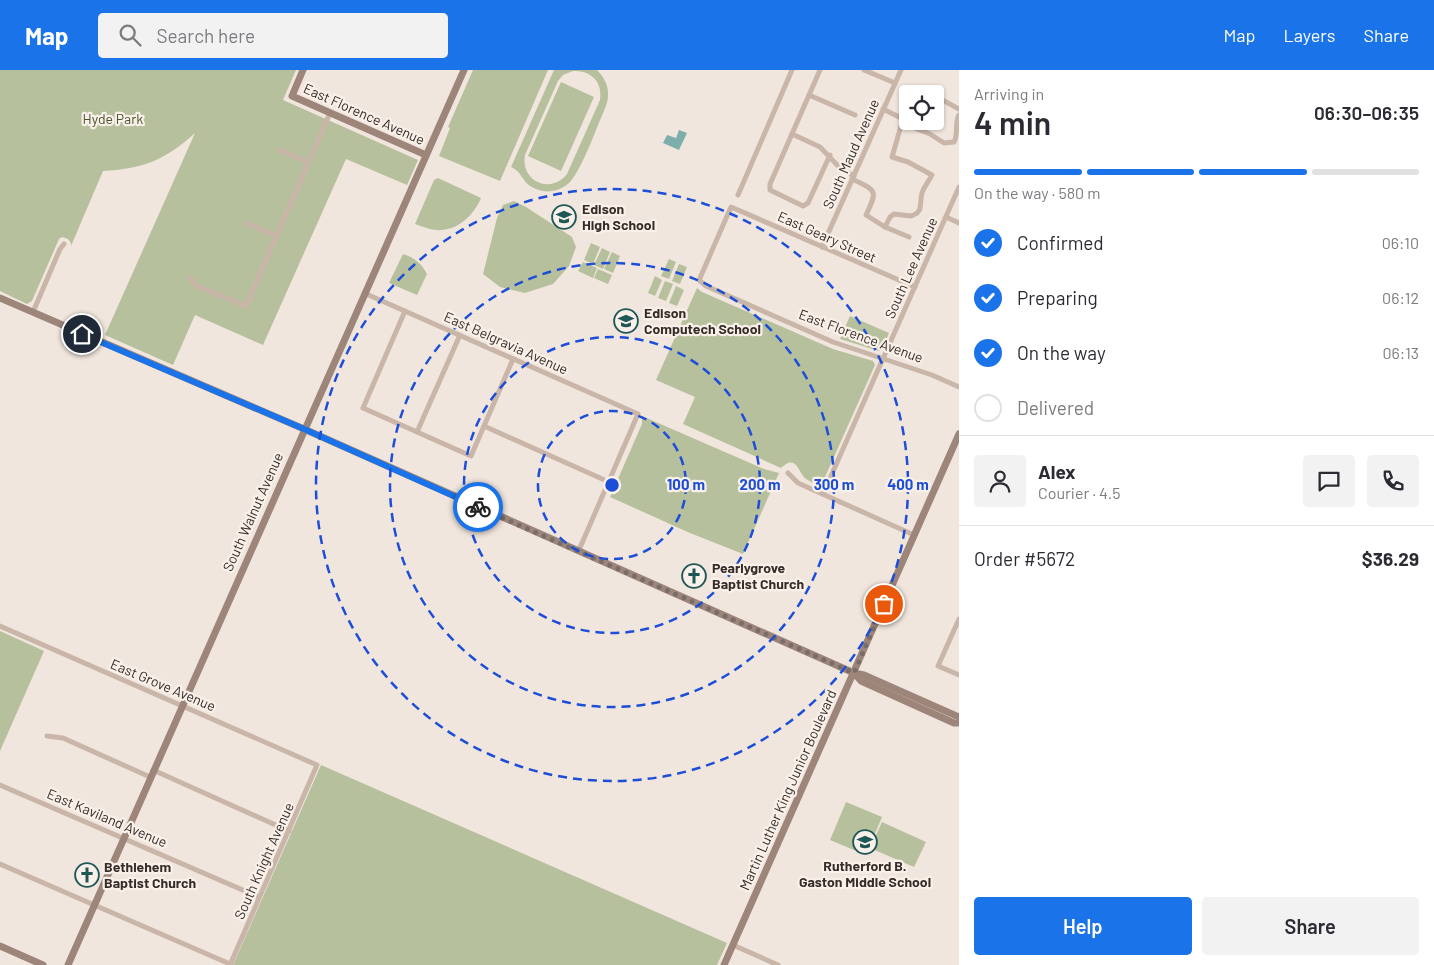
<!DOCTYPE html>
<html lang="en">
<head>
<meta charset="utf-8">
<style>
  body { margin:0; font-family:Barlow,sans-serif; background:#f2f2f3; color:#2b2b33; height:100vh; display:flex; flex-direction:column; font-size:19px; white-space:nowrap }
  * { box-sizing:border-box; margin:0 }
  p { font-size:16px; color:#7c7c81 }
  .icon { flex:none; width:28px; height:28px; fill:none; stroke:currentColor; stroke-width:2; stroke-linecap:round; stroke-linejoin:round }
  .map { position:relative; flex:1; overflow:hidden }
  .details { display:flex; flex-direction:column; background:#fff; width:475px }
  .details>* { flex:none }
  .tools { position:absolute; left:899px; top:15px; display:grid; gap:10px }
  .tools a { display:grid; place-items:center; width:45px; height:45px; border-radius:5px; background:#fff; box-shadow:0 1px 4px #0004; font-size:25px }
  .pin { position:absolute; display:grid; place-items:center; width:42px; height:42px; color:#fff; margin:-21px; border:2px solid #fff; border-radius:50%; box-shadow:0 1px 5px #0007 }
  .courier { position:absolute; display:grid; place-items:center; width:50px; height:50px; margin:-25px; border:4px solid #1a73e8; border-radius:50%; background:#fff; color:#222; box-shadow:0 1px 6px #0007 }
  .head em { font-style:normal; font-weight:600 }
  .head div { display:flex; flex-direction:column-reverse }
  .head { display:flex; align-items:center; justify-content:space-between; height:85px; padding:0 15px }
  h1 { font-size:32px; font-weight:600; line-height:38px }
  .bar { display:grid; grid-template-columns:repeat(4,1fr); gap:8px 5px; align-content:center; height:60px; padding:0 15px }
  .bar i { height:6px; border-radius:4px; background:#e1e1e2 }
  .bar .active { background:#1a73e8 }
  .bar p { grid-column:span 4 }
  .line { display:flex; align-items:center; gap:12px; padding:0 15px; border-top:1px solid #e1e1e2 }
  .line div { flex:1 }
  .round { display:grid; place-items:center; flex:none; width:52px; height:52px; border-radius:5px; background:#f2f2f3 }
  ol { padding:0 15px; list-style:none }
  li { display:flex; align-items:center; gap:15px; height:55px }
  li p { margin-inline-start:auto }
  li .icon { padding:5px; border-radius:50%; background:#1a73e8; color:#fff; stroke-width:4 }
  li:last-child { color:#7c7c81 }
  li i { width:28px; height:28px; border:2px solid #e1e1e2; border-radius:50% }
  .button { display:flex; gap:10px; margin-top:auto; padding:10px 15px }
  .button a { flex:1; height:58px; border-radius:5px; background:#1a73e8; color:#fff; font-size:20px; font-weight:600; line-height:58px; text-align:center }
  .button a+a { background:#f2f2f3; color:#2b2b33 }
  header { display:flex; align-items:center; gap:30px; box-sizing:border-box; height:70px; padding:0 25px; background:#1a73e8; color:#fff }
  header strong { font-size:24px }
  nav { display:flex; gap:28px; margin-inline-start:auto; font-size:18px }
  .search { width:350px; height:45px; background:#f2f2f3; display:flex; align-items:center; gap:12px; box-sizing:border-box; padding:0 18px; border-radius:5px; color:#7c7c81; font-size:19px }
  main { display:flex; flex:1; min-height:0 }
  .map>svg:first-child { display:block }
  .green { fill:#b7c09d; fill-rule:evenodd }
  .water { fill:#7daeac }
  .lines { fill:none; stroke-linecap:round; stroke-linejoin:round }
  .street { stroke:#c9b6a9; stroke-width:5 }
  .secondary { stroke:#9d857a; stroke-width:7 }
  .done { stroke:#786d68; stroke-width:5; stroke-dasharray:0 9 }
  .route { stroke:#1a73e8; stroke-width:6 }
  .ring { fill:none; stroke:#1d4ed8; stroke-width:2.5; stroke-dasharray:9 6 }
  .labels { text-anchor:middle; stroke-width:4.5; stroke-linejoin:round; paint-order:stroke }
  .street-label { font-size:14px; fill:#372c29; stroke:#f9f1e9 }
  .park-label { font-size:14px; fill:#49542d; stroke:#f9f1e9 }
  .poi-label { font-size:14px; font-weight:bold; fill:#372c29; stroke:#f9f1e9; text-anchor:start }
  .centre { fill:#1d4ed8; stroke:#f9f1e9; stroke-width:2.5 }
  .ring-label { font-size:15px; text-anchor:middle; font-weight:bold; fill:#1d4ed8; stroke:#f9f1e9; stroke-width:4.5; stroke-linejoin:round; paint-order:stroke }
</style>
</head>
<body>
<header>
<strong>Map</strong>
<div class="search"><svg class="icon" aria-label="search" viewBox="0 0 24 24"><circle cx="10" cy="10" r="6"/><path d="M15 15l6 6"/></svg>Search here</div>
<nav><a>Map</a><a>Layers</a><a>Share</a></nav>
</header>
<main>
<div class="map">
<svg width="959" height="895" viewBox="0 0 959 895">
  <rect width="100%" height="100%" fill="#f1e6dd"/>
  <g class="green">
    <path d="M0,0H296L283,30L418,90L407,115L346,89L263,275L195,245L173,295L105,265L195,63C166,90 142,99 103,101L71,176V173L68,169L62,167L59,169L32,231L27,234L0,221Z"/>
    <polygon points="473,0 548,0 500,111 439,86 450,58 448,57"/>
    <path d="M554,0H597C607,10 611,22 606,36C598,54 581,102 569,113C560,121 547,124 536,119C522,114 523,102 511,97ZM573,1C591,0 603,12 600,30L567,104C551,125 520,111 525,85L558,11L563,5Z"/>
    <polygon points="561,12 594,27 561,101 528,86"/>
    <path d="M438,108L481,128C474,144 461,158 442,160C433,161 423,157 415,154L434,110Z"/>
    <polygon points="514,131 526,137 572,167 576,177 569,196 553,214 525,223 500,217 483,204 497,148 503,135"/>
    <polygon points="591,173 600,177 593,194 584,190"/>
    <polygon points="602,178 610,182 603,199 594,195"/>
    <polygon points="612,182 620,186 613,203 604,199"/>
    <path d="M403,184C415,188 421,193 427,204L417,225L389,213Z"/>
    <polygon points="669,189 676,192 669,209 661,206"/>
    <polygon points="583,192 597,198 593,208 578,201"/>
    <polygon points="679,194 687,197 680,214 672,211"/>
    <polygon points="598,199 612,205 608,214 594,208"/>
    <polygon points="655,206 662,210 655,226 648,223"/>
    <polygon points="665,211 673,214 666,231 658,228"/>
    <polygon points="676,216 684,220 677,236 669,233"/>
    <path d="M697,218L702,222L833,279L873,291L875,295L821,416C817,414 810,412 806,409C798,403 797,383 781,398L683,354L695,327L656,310Z"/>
    <polygon points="850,246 889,263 882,280 879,281 840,269"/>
    <polygon points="642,346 764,399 779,403 743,484 690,463 610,427 642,354"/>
    <polygon points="0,561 44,581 0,681"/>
    <polygon points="321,695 727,873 717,895 233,895"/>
    <polygon points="846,732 882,747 866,785 830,770"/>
    <polygon points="882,752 926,772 914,797 870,778"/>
  </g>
  <polygon class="water" points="679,60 687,63 679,80 663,73 667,65 676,68"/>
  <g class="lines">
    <g class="street">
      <polyline points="820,0 770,114 770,120 803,136 808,133 830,85"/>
      <polyline points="864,0 895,13"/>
      <polyline points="920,24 922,22 927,24"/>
      <polyline points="809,25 855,45"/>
      <polyline points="935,26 959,39"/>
      <polyline points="883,39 903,49"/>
      <path d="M902,53L930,64L944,73L954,72C959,63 954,54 959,45"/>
      <polyline points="792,64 820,77 841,99 854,106"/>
      <polyline points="280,80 308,92"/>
      <path d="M852,109C877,121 878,120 866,145L885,157L909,167"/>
      <polyline points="738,125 792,0"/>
      <polyline points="946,147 959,153"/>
      <polyline points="247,153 276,166"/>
      <path d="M885,157L890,147L894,144L911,146C924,142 919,134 922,123C924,117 929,111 932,105L908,92L892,87L903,49L908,41"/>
      <polyline points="822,177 901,0"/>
      <polyline points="190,208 197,216 246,236 330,43"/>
      <polyline points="915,217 731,137 700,208 700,211 706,216 833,272 932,305 959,317"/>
      <polyline points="364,223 638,344 579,480"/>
      <polyline points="405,241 363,338 471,386 513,289"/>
      <polyline points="33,242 60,179 64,174"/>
      <polyline points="484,356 609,412"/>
      <polyline points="417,362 460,265"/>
      <polyline points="788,403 798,413 914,465"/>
      <polyline points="823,424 959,117"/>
      <polyline points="959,549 938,596 959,605"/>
      <polyline points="0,556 317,695 230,895"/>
      <polyline points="47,666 63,668 150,707"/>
      <polyline points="153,700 289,761"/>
      <polyline points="0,715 259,827"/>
      <polyline points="0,794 230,894"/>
      <polyline points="733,875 778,895"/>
    </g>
    <g class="secondary">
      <polyline points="303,0 292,26 426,85"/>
      <polyline points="0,228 304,359 854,603 864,605 959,647"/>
      <polyline points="854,603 861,611 954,653 959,653"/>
      <polyline points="0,876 43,895"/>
      <polyline points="68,895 464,0"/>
      <polyline points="724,895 959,364"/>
    </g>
  </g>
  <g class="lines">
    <polyline class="done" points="478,437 854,603 884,534"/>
    <polyline class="route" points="82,264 304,359 478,437"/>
  </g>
  <g class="ring">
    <circle cx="612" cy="415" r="74"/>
    <circle cx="612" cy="415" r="148"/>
    <circle cx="612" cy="415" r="222"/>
    <circle cx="612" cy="415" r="296"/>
  </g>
  <defs>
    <g id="school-ring" transform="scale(1.25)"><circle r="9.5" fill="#f9f1e9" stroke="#1f5757" stroke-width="1.5"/><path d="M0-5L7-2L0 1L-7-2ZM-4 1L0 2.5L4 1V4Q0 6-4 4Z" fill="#1f5757"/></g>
    <g id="church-ring" transform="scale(1.25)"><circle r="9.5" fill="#f9f1e9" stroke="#1f5757" stroke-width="1.5"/><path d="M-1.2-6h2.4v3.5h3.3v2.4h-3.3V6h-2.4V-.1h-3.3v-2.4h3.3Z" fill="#1f5757"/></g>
  </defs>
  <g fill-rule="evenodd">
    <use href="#school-ring" x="564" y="147"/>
    <use href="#school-ring" x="626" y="251"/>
    <use href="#church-ring" x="694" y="506"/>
    <use href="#school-ring" x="865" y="772"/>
    <use href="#church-ring" x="87" y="805"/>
  </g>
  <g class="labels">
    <g class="street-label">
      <text transform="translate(364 44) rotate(24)" y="5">East Florence Avenue</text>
      <text transform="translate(851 84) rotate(-66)" y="5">South Maud Avenue</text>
      <text transform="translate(827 167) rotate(24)" y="5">East Geary Street</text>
      <text transform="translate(911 198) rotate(-66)" y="5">South Lee Avenue</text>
      <text transform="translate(861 266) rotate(20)" y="5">East Florence Avenue</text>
      <text transform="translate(506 273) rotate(24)" y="5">East Belgravia Avenue</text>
      <text transform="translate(253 442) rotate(-66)" y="5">South Walnut Avenue</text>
      <text transform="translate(163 615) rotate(23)" y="5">East Grove Avenue</text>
      <text transform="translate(788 720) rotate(-66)" y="5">Martin Luther King Junior Boulevard</text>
      <text transform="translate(107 748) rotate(23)" y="5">East Kaviland Avenue</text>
      <text transform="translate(264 791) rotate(-66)" y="5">South Knight Avenue</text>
    </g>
    <g class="park-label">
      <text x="113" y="54">Hyde Park</text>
    </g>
    <g class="poi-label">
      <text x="582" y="144">Edison<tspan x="582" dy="16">High School</tspan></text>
      <text x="644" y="248">Edison<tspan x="644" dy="16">Computech School</tspan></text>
      <text x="712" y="503">Pearlygrove<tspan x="712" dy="16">Baptist Church</tspan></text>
      <text x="865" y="801" text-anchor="middle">Rutherford B.<tspan x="865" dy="16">Gaston Middle School</tspan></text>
      <text x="104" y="802">Bethlehem<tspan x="104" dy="16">Baptist Church</tspan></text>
    </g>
  </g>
  <circle cx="612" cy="415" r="8" class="centre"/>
  <g class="ring-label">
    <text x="686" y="420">100 m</text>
    <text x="760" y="420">200 m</text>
    <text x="834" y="420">300 m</text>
    <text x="908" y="420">400 m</text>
  </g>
</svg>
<div class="tools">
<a><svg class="icon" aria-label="locate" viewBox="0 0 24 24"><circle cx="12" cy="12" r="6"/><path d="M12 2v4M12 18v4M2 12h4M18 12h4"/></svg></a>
</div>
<div class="pin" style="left:884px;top:534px;background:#ea580c"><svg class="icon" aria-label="bag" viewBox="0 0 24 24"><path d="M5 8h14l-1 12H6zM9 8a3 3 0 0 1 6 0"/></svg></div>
<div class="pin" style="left:82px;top:264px;background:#1f2937"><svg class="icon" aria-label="home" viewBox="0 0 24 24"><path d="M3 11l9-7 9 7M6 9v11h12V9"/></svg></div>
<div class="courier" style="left:478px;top:437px"><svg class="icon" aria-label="bike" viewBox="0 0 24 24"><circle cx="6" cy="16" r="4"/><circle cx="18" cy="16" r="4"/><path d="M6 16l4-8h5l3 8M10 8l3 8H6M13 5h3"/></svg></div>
</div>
<section class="details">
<div class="head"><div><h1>4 min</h1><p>Arriving in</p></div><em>06:30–06:35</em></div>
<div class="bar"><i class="active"></i><i class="active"></i><i class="active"></i><i></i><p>On the way · 580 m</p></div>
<ol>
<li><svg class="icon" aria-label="check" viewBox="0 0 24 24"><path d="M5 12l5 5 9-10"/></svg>Confirmed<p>06:10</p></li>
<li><svg class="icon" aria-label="check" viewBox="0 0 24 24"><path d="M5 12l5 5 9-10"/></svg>Preparing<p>06:12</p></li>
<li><svg class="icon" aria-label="check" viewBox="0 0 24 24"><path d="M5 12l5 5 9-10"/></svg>On the way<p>06:13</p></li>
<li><i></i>Delivered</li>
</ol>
<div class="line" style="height:90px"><a class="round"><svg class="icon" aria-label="person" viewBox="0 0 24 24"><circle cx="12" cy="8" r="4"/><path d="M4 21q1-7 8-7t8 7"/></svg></a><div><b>Alex</b><p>Courier · 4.5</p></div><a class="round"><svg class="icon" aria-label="chat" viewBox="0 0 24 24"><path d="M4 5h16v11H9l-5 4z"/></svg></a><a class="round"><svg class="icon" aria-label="phone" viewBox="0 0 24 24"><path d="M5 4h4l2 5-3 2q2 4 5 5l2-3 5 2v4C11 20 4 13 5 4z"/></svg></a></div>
<div class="line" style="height:65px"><div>Order #5672</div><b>$36.29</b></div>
<div class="button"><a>Help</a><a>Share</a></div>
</section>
</main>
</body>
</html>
